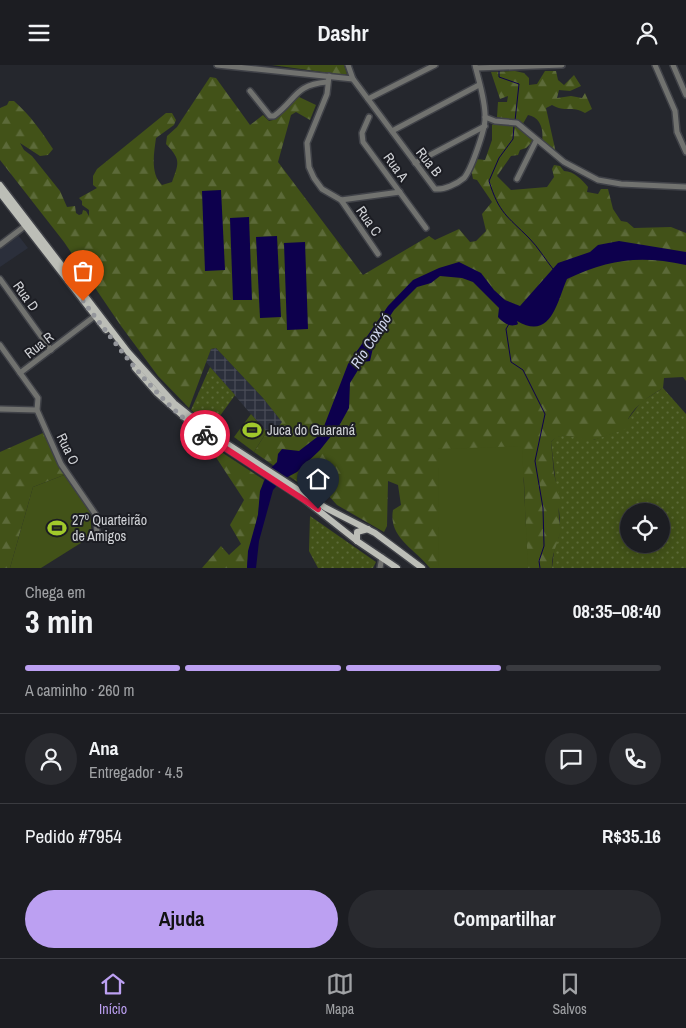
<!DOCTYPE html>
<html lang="pt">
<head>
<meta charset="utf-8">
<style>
  body { margin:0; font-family:"Archivo Narrow",sans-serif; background:#292a2f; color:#f1f3f6; height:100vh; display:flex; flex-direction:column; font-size:19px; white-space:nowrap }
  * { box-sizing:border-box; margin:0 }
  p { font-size:16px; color:#a0a2a5 }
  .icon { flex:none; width:28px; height:28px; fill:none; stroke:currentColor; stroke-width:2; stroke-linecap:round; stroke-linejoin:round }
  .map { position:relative; height:503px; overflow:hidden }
  .drawer { display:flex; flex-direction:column; background:#1c1d22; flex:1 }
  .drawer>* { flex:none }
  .controls { position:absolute; left:620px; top:438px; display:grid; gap:10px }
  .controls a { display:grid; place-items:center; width:50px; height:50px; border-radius:50%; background:#1c1d22; box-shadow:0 2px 12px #0003,0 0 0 1px #3a3b40; font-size:25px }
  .pin { position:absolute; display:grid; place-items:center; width:42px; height:42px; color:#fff; margin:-51px -21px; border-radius:50% 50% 50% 0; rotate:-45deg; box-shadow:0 0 5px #0007 }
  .pin .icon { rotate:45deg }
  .courier { position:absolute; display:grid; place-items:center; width:50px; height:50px; margin:-25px; border:4px solid #e11d48; border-radius:50%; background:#fff; color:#222; box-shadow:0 1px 6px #0007 }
  .head em { font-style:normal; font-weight:700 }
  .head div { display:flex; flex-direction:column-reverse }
  .head { display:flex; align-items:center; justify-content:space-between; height:85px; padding:0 25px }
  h1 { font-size:32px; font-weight:700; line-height:38px }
  .bar { display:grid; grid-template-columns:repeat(4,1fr); gap:8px 5px; align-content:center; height:60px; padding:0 25px }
  .bar i { height:6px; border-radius:4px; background:#3a3b40 }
  .bar .active { background:#bca0f2 }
  .bar p { grid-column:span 4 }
  .line { display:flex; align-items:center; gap:12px; padding:0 25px; border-top:1px solid #3a3b40 }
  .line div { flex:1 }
  .round { display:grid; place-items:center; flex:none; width:52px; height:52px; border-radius:26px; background:#292a2f }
  .primary-button { display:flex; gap:10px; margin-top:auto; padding:10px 25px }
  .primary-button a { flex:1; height:58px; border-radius:30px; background:#bca0f2; color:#111; font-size:20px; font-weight:700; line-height:58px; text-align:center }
  .primary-button a+a { background:#292a2f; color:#f1f3f6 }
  header { display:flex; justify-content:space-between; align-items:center; height:65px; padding:0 25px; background:#1c1d22; font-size:22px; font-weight:700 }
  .menu { display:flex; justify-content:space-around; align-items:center; height:70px; border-top:1px solid #3a3b40; background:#1c1d22; font-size:14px; color:#a0a2a5 }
  .menu a { display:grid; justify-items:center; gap:2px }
  .menu .active { color:#bca0f2 }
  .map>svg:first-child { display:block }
  .built { fill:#2b2f3b }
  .industrial { fill:url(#industrial-grid) }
  .grass { fill:url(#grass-dots); fill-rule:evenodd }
  .forest { fill:url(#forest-firs) }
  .park { fill:#425218 }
  .water { fill:#0d004d }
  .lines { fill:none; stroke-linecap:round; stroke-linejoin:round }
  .stream { stroke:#0d004d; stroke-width:1 }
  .minor-casing { stroke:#404248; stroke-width:8 }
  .major-casing { stroke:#404248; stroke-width:9 }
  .minor { stroke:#71726f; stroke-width:5 }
  .major { stroke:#bcbeb7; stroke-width:6 }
  .done { stroke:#94969b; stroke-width:5; stroke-dasharray:0 9 }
  .route { stroke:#e11d48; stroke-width:6 }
  .labels { text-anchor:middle; stroke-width:4; stroke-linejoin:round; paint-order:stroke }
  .street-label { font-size:14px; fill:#d0d2d6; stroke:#1c1d23 }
  .poi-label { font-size:14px; fill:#d0d2d6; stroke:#1c1d23; text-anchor:start }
  .water-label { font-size:15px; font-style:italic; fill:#d1d7ee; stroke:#1c1d23 }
</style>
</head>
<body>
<header><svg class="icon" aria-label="menu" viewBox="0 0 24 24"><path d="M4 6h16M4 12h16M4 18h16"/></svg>Dashr<svg class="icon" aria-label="person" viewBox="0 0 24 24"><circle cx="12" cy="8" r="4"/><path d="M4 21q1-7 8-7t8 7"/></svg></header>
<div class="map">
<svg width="686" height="503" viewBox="0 0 686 503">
  <defs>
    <pattern id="industrial-grid" width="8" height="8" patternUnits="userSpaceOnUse" patternTransform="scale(1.25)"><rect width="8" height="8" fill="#2b2f3b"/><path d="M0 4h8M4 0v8" fill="none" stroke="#494c57"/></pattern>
    <pattern id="grass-dots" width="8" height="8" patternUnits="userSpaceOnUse" patternTransform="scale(1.25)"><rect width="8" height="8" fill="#425218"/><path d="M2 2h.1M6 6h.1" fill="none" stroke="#5c6a39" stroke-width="1.8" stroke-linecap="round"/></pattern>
    <pattern id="forest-firs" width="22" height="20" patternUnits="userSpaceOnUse" patternTransform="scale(1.25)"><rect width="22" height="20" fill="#425218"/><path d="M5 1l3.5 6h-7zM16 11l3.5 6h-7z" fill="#5c6a39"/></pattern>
  </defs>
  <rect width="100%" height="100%" fill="#25272d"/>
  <polygon class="built" points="18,170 28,183 0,202 0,184"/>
  <polygon class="industrial" points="216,283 263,333 283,358 272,369 269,370 206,297 211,284"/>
  <g class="grass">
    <polygon points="210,302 235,330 212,362 191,345"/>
    <path d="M663,323L686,349V503H552L555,479L559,472L560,454L551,377L556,372L564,370L593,375L619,366L641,337ZM629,446H661V479H629Z"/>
    <polygon points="310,451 376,497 373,503 318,503 309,486"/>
  </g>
  <g class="forest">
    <polygon points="272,0 344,0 347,9 344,10"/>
    <path d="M515,6L524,8L529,13V20L537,19L545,6H556L558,15L564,20L574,10L581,21L570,26L559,25L557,33L571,31L582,33L585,28L592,44L585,48C572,40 565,48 552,40L546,43L556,88L542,76C544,64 540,52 528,50L521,62L533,76L526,83L520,85L518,90L511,91L497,111L511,125L547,122L554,112L552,104L554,100L560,101L564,106C574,106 582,115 588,122L587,127L598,129L601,124H608L613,144L621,156L627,157L634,163L671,162L686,168V316L683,312L664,313L663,323C649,332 636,339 628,354L631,360L629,363C622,365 597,375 592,375C576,375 563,364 551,377L554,409L561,437C555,447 563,461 559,472C556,482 551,492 552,503H527L524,415L521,405L446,503H430C415,484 388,472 393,445L401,440L398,420L388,416L387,461L384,467L337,440L316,417L308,414L299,418L254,387L264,371L273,369L282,357L263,333L216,283L211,284L189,343L158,311L121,261L64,177L0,95V43L7,40L9,36H14C30,50 42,67 53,84L48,90L40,91L20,78L24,85L32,91L60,126L67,142L75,141L76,148L79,150L82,149L83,145L86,146L89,151V145L82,140V136L79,133L97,123L93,120V111L97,104L166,48H172L176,55L174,60L156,73C154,88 150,109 162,120L172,117C179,97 181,95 166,79L167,71L177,62L210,12L216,13L250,60L263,50L269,56L273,55L297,31L316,40L310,55L296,47L291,50L278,97L363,210L429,171L435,175L459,164L470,177L476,176L486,166L482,149L492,137L477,115L473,114L471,104L476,94L485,95L492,75V60L495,57L506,54L497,52L498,37H507L508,31L500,34L491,7Z"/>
    <polygon points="43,368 64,410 33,422 10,503 0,503 0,387"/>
    <path d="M206,377L264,415C260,426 260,437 258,449C255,468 248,484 247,503H202L221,481L229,490L241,479L230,460L244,435Z"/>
  </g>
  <g class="park">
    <polygon points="251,349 269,370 264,371 254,387 234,372"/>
    <polygon points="522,381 528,503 439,503 438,384"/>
    <polygon points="64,410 90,447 92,471 41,503 10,503 33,422"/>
  </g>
  <g class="water">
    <polygon points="221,125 225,205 205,206 202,126"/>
    <polygon points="249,152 252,235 233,235 230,153"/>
    <polygon points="277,171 281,252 260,253 256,172"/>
    <path d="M619,176L686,187V200C640,190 609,194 567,214C557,237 551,276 517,256L518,259C511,263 503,258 498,252L499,243L473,217L462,213L440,211L431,218L417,222L394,245L375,274L370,296L363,297L350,318L349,343L339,361L320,385L297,407L282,415L273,425L259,476L256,503H247L248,486L258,450L260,426L269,405L277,397L278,389L282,384L299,386L321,369L348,299L388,241L413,215L439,203L459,197L481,208L494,225L505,235L520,241L558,198L590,187L598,180Z"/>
    <polygon points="305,177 308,264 287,265 284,178"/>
  </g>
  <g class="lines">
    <g class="stream">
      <polyline points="499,3 499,12 519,19 515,56"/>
      <path d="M514,61L513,74L499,93L489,116C499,148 507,151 529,173C538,182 545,194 553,204"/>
      <polyline points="509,259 506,264 511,297 523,305 545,349 535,396 543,443 544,481 539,496 540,503"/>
    </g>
    <g class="minor-casing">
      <g id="minor">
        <polyline points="217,0 353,14"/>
        <path d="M348,0L353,14L435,124C444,125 457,119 464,113C471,105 485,65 485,54C486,37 479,17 475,0"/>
        <polyline points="655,0 675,46 677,67 686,87"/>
        <polyline points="673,0 686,30"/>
        <polyline points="476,3 562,0"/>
        <polyline points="329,11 327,29 307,78 309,102 314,113 322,124 341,135 400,127"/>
        <path d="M250,26L270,51H274C297,34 294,20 327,17"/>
        <polyline points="368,34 435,0"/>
        <polyline points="369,52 362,68 363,77 426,163"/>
        <polyline points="485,52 495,56 517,58 564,97 598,115 621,119 686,122"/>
        <polyline points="392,66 479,20"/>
        <polyline points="415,98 485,61"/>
        <polyline points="517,114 536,76"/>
        <polyline points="341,135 378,189"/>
        <polyline points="0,180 25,161"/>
        <polyline points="0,214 51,285"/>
        <polyline points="0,280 38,333 37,345 61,399 96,450 97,469"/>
        <polyline points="20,308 95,251"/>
        <polyline points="0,344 37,345"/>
        <polyline points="380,503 382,492"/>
      </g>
    </g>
    <g class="major-casing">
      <g id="major">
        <polyline points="0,120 128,287 174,338 215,371 326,443 375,468 422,503"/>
        <polyline points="0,128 106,265"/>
        <polyline points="135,303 157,328 199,365 304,434 357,476 397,503"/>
        <polyline points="357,476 357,467 368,464"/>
      </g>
    </g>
    <use href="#minor" class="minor"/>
    <use href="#major" class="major"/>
  </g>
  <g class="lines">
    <path class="done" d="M83,236C120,284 155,334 205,370"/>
    <polyline class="route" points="205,370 318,444"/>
  </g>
  <defs>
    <g id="stadium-bare" transform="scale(1.5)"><path d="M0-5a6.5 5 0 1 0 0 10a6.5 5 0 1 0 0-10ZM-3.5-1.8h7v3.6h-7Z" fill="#a1c92b" stroke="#1c1d23" stroke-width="2.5" paint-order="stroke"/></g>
  </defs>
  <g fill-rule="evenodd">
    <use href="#stadium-bare" x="252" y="365"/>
    <use href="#stadium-bare" x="57" y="463"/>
  </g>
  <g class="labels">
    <g class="street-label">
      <text transform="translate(429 97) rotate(52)" y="5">Rua B</text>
      <text transform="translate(396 102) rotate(54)" y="5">Rua A</text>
      <text transform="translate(369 156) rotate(55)" y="5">Rua C</text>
      <text transform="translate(26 231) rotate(54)" y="5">Rua D</text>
      <text transform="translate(39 280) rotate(-38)" y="5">Rua R</text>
      <text transform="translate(68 384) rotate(64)" y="5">Rua O</text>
    </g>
    <g class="poi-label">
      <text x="267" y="370">Juca do Guaraná</text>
      <text x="72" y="460">27º Quarteirão<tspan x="72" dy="16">de Amigos</tspan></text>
    </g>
    <g class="water-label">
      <text transform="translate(371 276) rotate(-57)" y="5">Rio Coxipó</text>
    </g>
  </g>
</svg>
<div class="controls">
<a><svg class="icon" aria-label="locate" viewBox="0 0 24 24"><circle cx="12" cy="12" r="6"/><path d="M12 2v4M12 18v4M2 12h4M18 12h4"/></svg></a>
</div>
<div class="pin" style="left:83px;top:236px;background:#ea580c"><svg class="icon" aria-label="bag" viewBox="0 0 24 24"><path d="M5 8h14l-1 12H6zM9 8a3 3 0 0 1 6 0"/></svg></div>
<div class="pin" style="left:318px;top:444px;background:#1f2937"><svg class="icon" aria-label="home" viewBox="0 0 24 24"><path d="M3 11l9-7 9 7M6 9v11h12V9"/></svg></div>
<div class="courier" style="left:205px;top:370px"><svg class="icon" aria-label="bike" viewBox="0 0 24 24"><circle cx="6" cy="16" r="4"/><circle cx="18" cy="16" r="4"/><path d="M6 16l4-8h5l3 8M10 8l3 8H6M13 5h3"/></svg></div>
</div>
<section class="drawer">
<div class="head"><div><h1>3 min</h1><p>Chega em</p></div><em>08:35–08:40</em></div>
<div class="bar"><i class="active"></i><i class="active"></i><i class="active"></i><i></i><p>A caminho · 260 m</p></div>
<div class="line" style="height:90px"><a class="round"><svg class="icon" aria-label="person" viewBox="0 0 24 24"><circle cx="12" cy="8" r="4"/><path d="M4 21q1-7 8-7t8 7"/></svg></a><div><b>Ana</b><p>Entregador · 4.5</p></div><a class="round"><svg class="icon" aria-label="chat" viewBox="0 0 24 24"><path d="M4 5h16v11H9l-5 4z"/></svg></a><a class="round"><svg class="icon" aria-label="phone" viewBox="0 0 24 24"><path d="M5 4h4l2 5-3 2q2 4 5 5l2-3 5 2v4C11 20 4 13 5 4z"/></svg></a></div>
<div class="line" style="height:65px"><div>Pedido #7954</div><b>R$35.16</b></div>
<div class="primary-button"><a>Ajuda</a><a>Compartilhar</a></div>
</section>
<nav class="menu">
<a class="active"><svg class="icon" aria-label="home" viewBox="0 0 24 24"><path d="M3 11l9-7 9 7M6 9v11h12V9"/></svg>Início</a>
<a><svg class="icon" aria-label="map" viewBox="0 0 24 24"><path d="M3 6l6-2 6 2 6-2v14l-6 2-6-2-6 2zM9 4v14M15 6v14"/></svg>Mapa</a>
<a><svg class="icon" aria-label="saved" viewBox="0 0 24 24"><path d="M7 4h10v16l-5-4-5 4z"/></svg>Salvos</a>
</nav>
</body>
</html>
